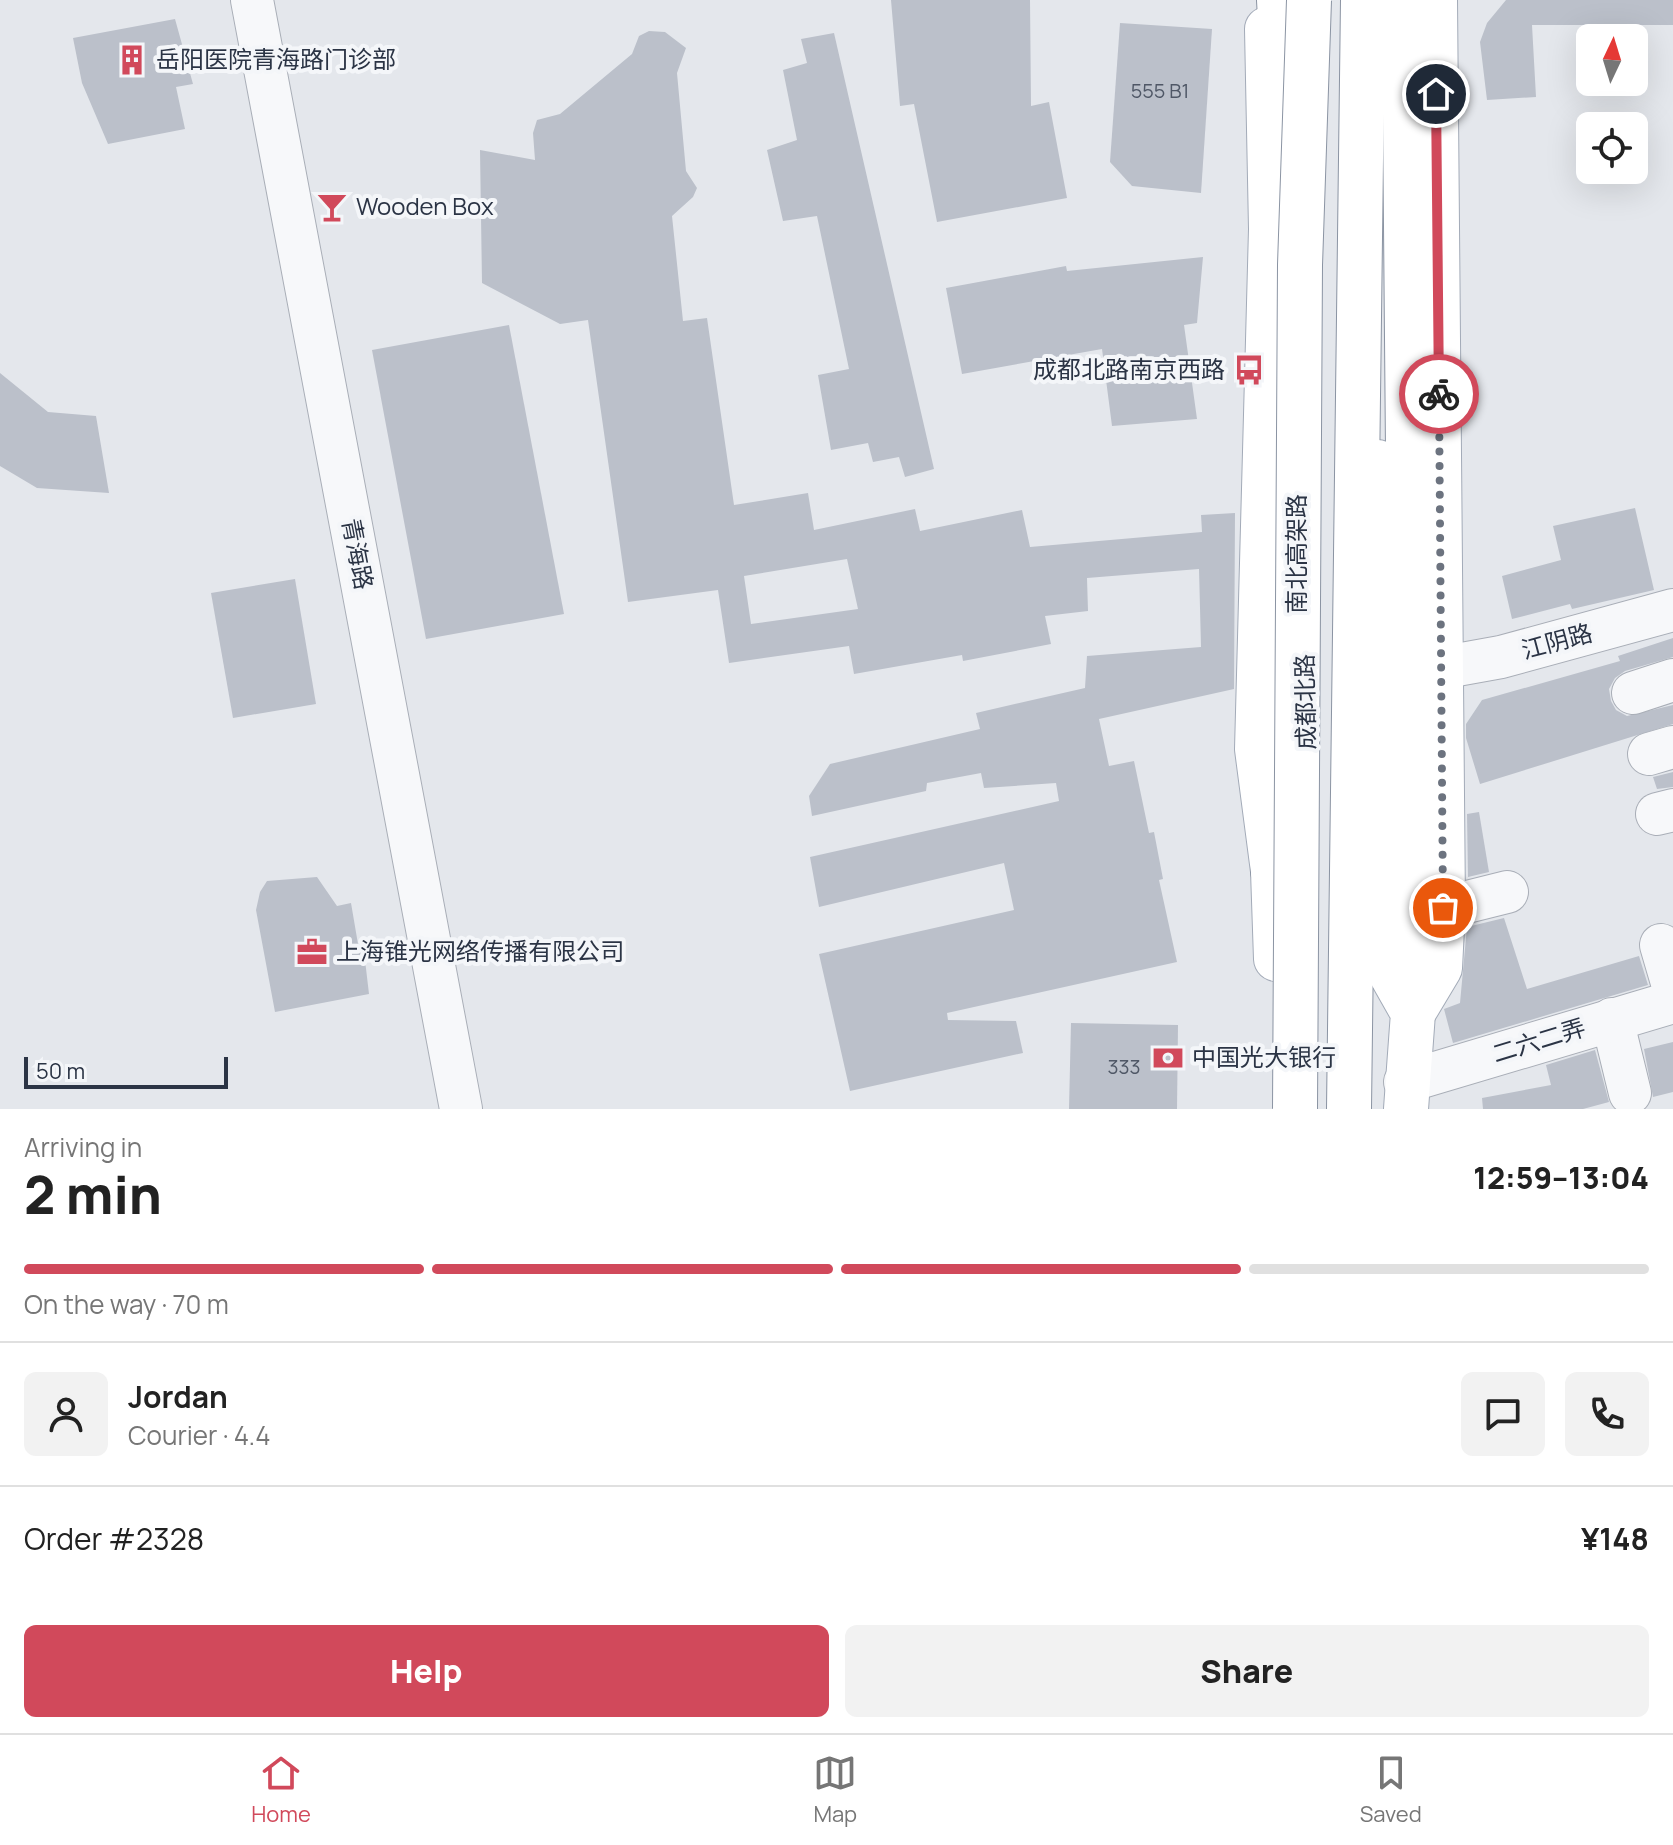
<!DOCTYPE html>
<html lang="en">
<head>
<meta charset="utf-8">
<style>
  body { margin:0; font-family:Manrope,"Noto Sans SC",sans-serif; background:#f2f2f2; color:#222; height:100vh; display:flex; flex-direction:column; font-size:30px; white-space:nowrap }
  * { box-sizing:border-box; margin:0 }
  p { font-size:26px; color:#767676 }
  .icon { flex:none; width:44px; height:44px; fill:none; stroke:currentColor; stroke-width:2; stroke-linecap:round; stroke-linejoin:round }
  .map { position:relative; height:1109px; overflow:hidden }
  .sheet { display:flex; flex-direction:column; background:#fff; flex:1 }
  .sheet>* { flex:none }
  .needle { width:52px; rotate:4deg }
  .fabs { position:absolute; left:1576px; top:24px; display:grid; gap:16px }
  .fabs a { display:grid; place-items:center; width:72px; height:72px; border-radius:12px; background:#fff; box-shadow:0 8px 32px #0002; font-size:40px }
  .scale { position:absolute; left:24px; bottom:20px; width:204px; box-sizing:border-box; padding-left:8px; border:4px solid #2b3445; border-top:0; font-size:22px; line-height:28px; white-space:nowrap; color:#2b3445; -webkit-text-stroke:6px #f4f6f9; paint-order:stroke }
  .pin { position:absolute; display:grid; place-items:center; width:68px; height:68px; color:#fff; margin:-34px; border:4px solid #fff; border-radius:50%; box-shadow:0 2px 8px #0007 }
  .courier { position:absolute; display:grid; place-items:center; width:80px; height:80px; margin:-40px; border:6px solid #d1495b; border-radius:50%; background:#fff; color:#222; box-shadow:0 2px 10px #0007 }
  .overview em { font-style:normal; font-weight:800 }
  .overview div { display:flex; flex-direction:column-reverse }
  .overview { display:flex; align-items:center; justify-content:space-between; height:136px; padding:0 24px }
  h1 { font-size:52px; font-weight:800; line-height:60px }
  .bar { display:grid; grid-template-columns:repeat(4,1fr); gap:12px 8px; align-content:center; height:96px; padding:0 24px }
  .bar i { height:10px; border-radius:6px; background:#e0e0e0 }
  .bar .on { background:#d1495b }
  .bar p { grid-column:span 4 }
  .line { display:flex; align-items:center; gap:20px; padding:0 24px; border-top:2px solid #e0e0e0 }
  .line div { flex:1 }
  .round { display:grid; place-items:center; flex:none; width:84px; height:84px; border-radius:12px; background:#f2f2f2 }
  .primary-button { display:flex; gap:16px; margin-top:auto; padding:16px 24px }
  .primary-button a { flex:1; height:92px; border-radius:12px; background:#d1495b; color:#fff; font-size:32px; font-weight:800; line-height:92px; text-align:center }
  .primary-button a+a { background:#f2f2f2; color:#222 }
  .tab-bar { display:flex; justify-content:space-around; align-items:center; height:112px; border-top:2px solid #e0e0e0; background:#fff; font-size:22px; color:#767676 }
  .tab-bar a { display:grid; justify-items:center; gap:4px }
  .tab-bar .on { color:#d1495b }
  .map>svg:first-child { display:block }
  .building { fill:#bbc0ca; fill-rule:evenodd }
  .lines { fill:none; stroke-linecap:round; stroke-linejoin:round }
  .minor-casing { stroke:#a9aeb7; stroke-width:44 }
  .major-casing { stroke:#a3abb8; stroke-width:46 }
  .highway-casing { stroke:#8b94a3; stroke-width:46 }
  .minor { stroke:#f7f8fa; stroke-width:42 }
  .major { stroke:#fff; stroke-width:44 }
  .highway { stroke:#fff; stroke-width:44 }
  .highway-bridge-casing { stroke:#8b94a3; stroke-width:46; stroke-linecap:butt }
  .highway-bridge { stroke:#fff; stroke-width:44 }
  .done { stroke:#6c737f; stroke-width:8; stroke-dasharray:0 14.4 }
  .route { stroke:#d1495b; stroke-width:10 }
  .labels { text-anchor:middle; stroke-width:8; stroke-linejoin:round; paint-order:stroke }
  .number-label { font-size:20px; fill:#4f5766 }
  .poi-label { font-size:24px; fill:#2b3445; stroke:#f4f6f9; text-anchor:start }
  .street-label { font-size:24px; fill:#2b3445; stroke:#f4f6f9 }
</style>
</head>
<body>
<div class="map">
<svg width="1673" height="1109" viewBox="0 0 1673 1109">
  <rect width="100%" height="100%" fill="#e4e7ec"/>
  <g class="building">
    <polygon points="891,0 1030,0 1031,106 1049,102 1067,198 937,222 914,104 900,106"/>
    <polygon points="1506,0 1673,0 1673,25 1532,25 1536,97 1487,100 1480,42 1487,23"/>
    <polygon points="175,19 193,84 176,87 185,129 108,144 82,83 73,38"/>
    <polygon points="1120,23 1212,29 1201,193 1132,186 1110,162"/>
    <path d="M649,31L665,32L686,48L677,73L686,171L697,188L693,197L672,216L683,321L707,318L734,505L808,493L814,530L915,509L920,531L1022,510L1030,547L1202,532L1201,515L1235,513L1234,689L1099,719L1109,766L1134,761L1149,833L1154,832L1163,879L1159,880L1177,962L947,1013L948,1020L1016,1021L1023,1053L850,1091L819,954L1014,910L1004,863L819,907L810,857L1059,801L1056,783L984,788L981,773L927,783L926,791L812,816L809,796L830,764L980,729L976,713L1085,688L1087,656L1201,647L1199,569L1087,578L1088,611L1045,616L1051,644L963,661L962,655L854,674L849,646L729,663L718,590L628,602L588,320L560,324L482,283L480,150L535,160L533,133L537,120L560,114L632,54L639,36ZM847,559L858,609L751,624L744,576Z"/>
    <polygon points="834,33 934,469 905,477 899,457 873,462 868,443 831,450 818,375 849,369 817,216 783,221 767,150 797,140 783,70 807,63 801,39"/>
    <polygon points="1203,257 1197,323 1184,325 1197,419 1112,426 1102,349 962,374 946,288 1066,266 1067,271"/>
    <polygon points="509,325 564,614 426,639 372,350"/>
    <polygon points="0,373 48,412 96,416 109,493 37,488 0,466"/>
    <polygon points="1635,508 1654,590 1572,609 1570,604 1512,619 1502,576 1561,560 1553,526"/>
    <polygon points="295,579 316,704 233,718 211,593"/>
    <polygon points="1673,638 1673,657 1625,671 1615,678 1609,689 1611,701 1616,710 1627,716 1673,705 1673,724 1480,784 1466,738 1466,724 1482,700 1620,661 1618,656"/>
    <polygon points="1673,772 1673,787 1657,789 1653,777"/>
    <polygon points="1479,812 1489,872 1468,877 1467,814"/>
    <polygon points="317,877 337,906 351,903 358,944 363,943 369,994 275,1012 256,910 260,892 267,881"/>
    <polygon points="1504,918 1527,989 1639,956 1648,985 1453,1043 1444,1009 1460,1003 1467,927"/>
    <polygon points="1071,1023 1178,1025 1177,1109 1069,1109"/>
    <polygon points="1673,1042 1673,1092 1653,1097 1644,1049"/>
    <polygon points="1595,1050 1609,1102 1583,1109 1483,1109 1482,1098 1551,1085 1546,1065"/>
  </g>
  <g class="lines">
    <g class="minor-casing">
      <g id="minor">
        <polyline points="252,0 461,1109"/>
        <polyline points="1440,668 1501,657 1673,610"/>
        <polyline points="1633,693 1673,680"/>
        <polyline points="1649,754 1673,747"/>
        <polyline points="1657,814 1673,810"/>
        <polyline points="1443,908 1507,892"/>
        <polyline points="1661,945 1673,986"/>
        <polyline points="1612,1019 1630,1093"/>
        <polyline points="1405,1082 1673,1002"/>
      </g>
    </g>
    <g class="major-casing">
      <g id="major">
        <polyline points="1267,29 1271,229 1257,749 1273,871 1276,959"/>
        <polyline points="1378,462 1379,804 1388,969 1413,1013 1406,1109"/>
        <polyline points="1413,1013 1440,968 1443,908 1435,0"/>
      </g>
    </g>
    <g class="highway-casing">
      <g id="highway">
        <polyline points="1279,0 1283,71"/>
        <polyline points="1404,0 1413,1013"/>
        <polyline points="1273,871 1278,784"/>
        <polyline points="1349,1109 1363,0"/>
      </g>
    </g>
    <use href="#minor" class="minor"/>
    <use href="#major" class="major"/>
    <use href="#highway" class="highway"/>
    <g class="highway-bridge-casing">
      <polyline id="highway-bridge" points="1295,1109 1300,265 1309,0"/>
    </g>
    <use href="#highway-bridge" class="highway-bridge"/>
  </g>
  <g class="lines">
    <polyline class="done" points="1439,394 1443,908"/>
    <polyline class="route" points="1436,94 1439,394"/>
  </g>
  <defs>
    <g id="building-bare" transform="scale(2.4)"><path d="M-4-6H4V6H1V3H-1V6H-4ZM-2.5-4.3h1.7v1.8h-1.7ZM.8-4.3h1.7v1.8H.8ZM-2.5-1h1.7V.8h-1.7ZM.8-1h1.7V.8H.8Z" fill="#d1495b" stroke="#f4f6f9" stroke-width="2.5" paint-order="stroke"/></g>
    <g id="bar-bare" transform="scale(2.4)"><path d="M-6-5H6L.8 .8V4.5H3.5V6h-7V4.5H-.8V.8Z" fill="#d1495b" stroke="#f4f6f9" stroke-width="2.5" paint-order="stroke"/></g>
    <g id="bus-bare" transform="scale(2.4)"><path d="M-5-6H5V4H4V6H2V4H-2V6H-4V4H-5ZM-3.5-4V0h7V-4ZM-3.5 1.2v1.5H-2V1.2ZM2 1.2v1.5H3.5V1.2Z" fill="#d1495b" stroke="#f4f6f9" stroke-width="2.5" paint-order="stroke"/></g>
    <g id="office-bare" transform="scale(2.4)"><path d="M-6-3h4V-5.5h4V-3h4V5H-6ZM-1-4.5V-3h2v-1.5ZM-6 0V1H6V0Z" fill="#d1495b" stroke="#f4f6f9" stroke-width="2.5" paint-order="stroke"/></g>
    <g id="bank-bare" transform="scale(2.4)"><path d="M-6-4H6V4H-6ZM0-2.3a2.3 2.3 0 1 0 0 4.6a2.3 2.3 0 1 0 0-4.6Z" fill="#d1495b" stroke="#f4f6f9" stroke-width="2.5" paint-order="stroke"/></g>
  </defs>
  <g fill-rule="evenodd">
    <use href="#building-bare" x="132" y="60"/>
    <use href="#bar-bare" x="332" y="207"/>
    <use href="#bus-bare" x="1249" y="370"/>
    <use href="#office-bare" x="312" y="952"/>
    <use href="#bank-bare" x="1168" y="1058"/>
  </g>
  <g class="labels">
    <g class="number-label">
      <text x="1160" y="98">555 B1</text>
      <text x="1124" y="1074">333</text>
    </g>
    <g class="poi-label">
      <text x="156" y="68">岳阳医院青海路门诊部</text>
      <text x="356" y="215">Wooden Box</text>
      <text x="1225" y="378" text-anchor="end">成都北路南京西路</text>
      <text x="336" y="960">上海锥光网络传播有限公司</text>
      <text x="1192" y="1066">中国光大银行</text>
    </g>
    <g class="street-label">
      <text transform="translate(357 554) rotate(79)" y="8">青海路</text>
      <text transform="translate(1297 554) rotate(-90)" y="8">南北高架路</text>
      <text transform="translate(1557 642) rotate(-15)" y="8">江阴路</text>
      <text transform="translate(1306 702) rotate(-91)" y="8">成都北路</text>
      <text transform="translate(1539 1041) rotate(-17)" y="8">二六二弄</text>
    </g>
  </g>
</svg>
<div class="fabs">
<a><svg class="needle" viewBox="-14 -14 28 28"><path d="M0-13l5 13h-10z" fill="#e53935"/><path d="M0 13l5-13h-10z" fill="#767676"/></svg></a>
<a><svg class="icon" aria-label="locate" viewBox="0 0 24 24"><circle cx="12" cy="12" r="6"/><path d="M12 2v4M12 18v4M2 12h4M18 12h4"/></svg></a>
</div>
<div class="scale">50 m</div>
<div class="pin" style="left:1443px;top:908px;background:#ea580c"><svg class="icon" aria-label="bag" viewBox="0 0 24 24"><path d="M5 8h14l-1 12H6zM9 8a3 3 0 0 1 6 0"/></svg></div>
<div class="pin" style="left:1436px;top:94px;background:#1f2937"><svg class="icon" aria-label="home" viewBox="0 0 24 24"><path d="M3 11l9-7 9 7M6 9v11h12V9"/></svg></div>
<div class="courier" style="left:1439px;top:394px"><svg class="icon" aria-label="bike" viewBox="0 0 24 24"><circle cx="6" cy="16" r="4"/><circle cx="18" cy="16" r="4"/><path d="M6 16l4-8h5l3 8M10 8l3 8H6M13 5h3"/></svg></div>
</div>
<section class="sheet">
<div class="overview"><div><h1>2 min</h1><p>Arriving in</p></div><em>12:59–13:04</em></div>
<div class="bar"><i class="on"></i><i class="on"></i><i class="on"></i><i></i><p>On the way · 70 m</p></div>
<div class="line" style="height:144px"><a class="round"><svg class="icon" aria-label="person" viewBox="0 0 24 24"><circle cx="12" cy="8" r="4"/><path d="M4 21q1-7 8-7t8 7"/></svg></a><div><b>Jordan</b><p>Courier · 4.4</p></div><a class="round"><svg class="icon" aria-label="chat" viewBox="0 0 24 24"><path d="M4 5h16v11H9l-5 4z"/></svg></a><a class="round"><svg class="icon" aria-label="phone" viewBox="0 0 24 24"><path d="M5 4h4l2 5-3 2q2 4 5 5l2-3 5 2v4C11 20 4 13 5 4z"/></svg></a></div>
<div class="line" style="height:104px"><div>Order #2328</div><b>¥148</b></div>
<div class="primary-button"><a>Help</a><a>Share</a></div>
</section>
<nav class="tab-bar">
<a class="on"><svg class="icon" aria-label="home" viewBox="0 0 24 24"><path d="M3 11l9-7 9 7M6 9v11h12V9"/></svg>Home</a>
<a><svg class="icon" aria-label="map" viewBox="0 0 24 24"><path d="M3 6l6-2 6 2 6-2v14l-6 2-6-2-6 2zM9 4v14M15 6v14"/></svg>Map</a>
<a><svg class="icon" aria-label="saved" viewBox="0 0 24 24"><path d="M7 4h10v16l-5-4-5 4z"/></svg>Saved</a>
</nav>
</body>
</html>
